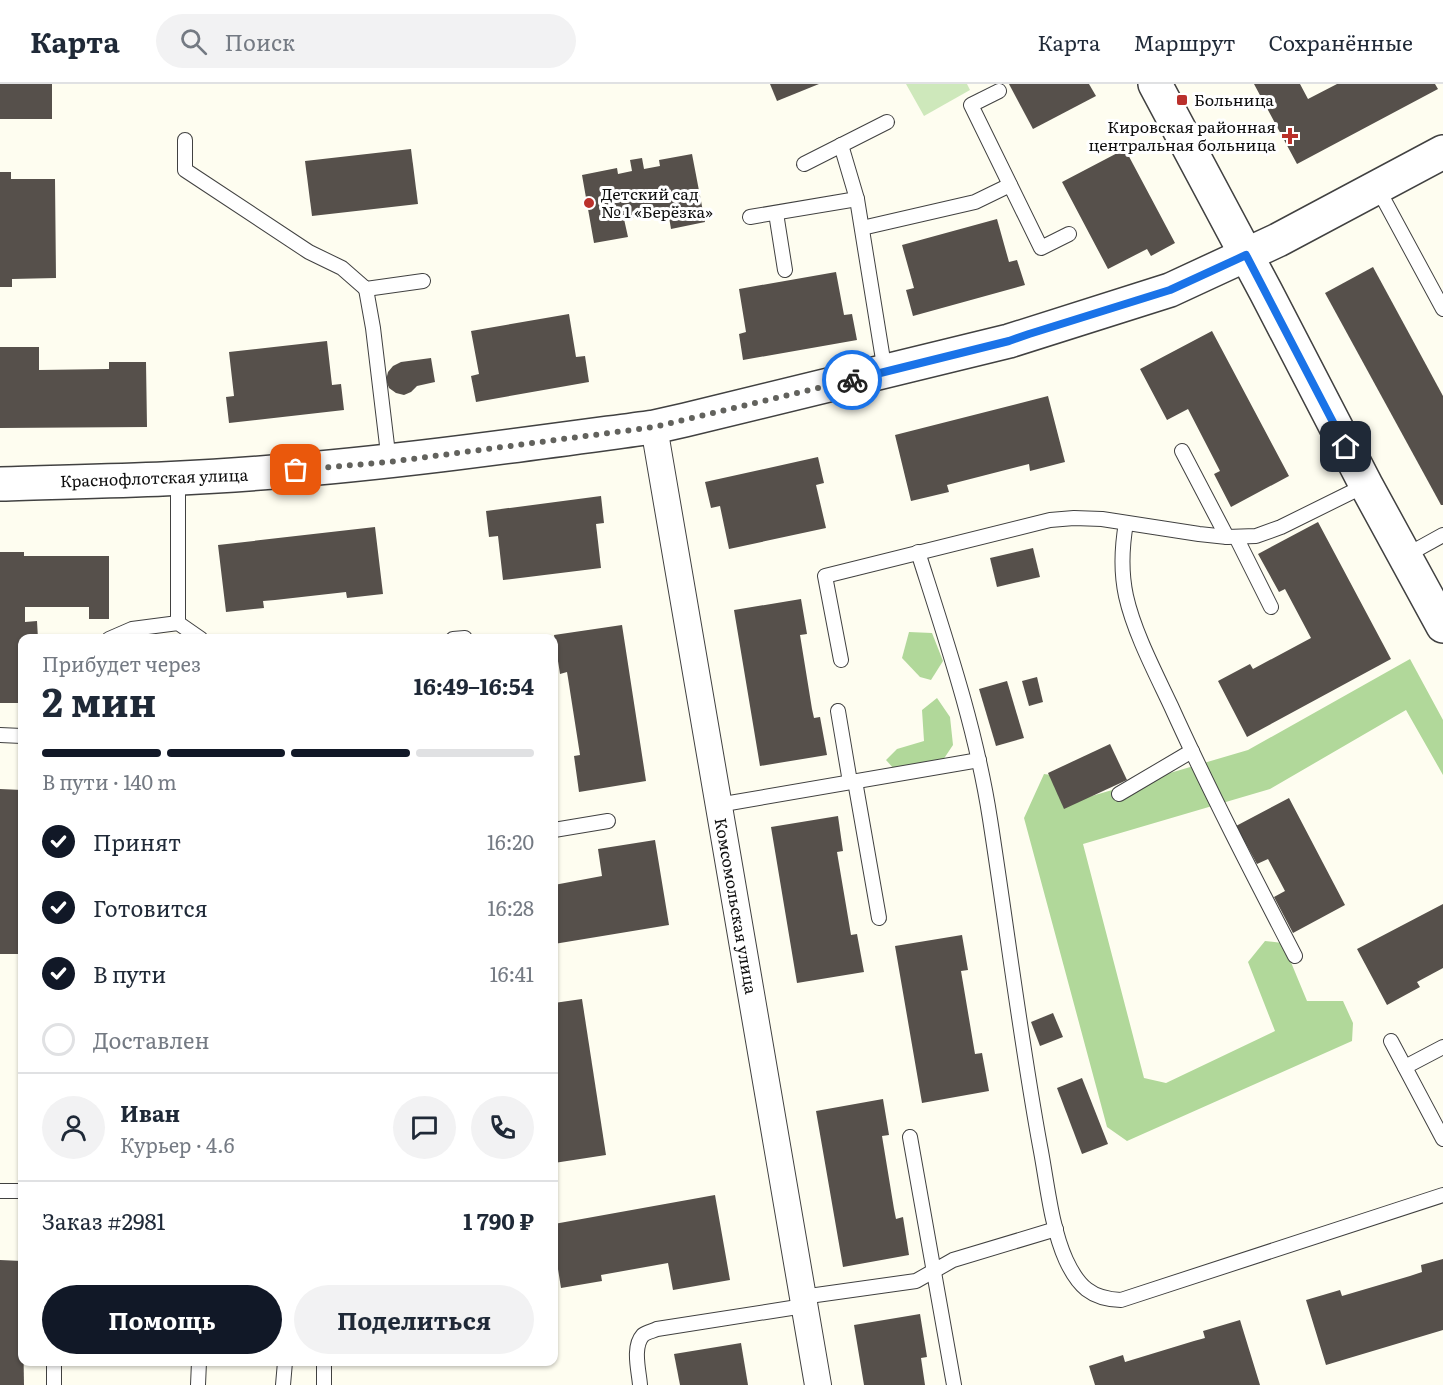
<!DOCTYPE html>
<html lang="ru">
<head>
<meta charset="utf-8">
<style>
  body { margin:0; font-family:Literata,serif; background:#f2f2f3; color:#1f2937; height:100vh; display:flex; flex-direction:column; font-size:22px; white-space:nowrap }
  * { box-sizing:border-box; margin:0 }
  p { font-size:20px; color:#747a83 }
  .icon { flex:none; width:33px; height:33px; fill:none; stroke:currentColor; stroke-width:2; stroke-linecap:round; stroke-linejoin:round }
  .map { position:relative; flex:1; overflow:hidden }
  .drawer { position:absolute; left:18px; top:550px; width:540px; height:732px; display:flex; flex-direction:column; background:#fff; border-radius:12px; box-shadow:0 2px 4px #0004 }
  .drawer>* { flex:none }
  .pin { position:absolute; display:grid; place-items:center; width:51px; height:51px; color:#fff; margin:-26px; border-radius:12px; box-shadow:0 3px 9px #0006 }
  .courier { position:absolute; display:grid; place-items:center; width:60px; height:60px; margin:-30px; border:4px solid #1a73e8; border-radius:50%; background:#fff; color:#222; box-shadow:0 2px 8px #0007 }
  .head em { font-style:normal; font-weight:700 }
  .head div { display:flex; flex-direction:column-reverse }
  .head { display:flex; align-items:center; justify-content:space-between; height:102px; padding:0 24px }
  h1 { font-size:39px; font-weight:700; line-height:45px }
  .bar { display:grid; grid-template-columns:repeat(4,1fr); gap:9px 6px; align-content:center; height:72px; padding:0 24px }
  .bar i { height:8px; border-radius:4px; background:#e0e1e3 }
  .bar .on { background:#111827 }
  .bar p { grid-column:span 4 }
  .line { display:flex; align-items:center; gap:15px; padding:0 24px; border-top:2px solid #e0e1e3 }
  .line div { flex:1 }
  .round { display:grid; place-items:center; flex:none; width:63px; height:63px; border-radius:32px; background:#f2f2f3 }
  ol { padding:0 24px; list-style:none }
  li { display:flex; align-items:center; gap:18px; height:66px }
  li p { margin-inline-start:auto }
  li .icon { padding:6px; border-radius:50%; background:#111827; color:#fff; stroke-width:4 }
  li:last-child { color:#747a83 }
  li i { width:33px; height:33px; border:3px solid #e0e1e3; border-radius:50% }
  .button { display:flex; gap:12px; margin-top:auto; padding:12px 24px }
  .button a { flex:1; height:69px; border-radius:36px; background:#111827; color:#fff; font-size:24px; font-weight:700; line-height:69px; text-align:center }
  .button a+a { background:#f2f2f3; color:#1f2937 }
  header { display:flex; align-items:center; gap:36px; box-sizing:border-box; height:84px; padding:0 30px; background:#fff; border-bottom:2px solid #e0e1e3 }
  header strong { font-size:28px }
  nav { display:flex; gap:33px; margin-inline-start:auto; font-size:21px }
  .search { width:420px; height:54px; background:#f2f2f3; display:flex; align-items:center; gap:15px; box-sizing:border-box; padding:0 21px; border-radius:33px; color:#747a83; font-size:22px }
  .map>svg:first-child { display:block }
  .green { fill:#cee8bb }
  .forest { fill:#b1d89a }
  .building { fill:#56504b }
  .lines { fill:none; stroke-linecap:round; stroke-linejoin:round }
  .service-casing { stroke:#414141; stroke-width:16 }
  .minor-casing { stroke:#414141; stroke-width:28 }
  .tertiary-casing { stroke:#414141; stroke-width:36 }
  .service { stroke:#fff; stroke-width:14 }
  .minor { stroke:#fff; stroke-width:26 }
  .tertiary { stroke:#fff; stroke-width:33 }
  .done { stroke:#62625d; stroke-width:6; stroke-dasharray:0 10.8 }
  .route { stroke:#1a73e8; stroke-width:8 }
  .poi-dot { fill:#ba302b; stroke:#fff; stroke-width:2 }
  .labels { text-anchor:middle; stroke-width:6; stroke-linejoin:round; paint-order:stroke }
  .poi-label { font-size:16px; fill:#0e0e0e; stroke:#fff; text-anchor:start }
  .street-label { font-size:16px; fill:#0e0e0e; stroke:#fff }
</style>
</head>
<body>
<header>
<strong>Карта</strong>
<div class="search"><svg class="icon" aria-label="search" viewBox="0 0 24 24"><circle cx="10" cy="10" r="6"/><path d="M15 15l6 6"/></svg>Поиск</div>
<nav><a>Карта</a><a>Маршрут</a><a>Сохранённые</a></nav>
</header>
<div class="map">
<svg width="1443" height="1301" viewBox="0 0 1443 1301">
  <rect width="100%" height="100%" fill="#fefdf0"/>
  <polygon class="green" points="906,0 967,0 970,6 924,32"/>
  <g class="forest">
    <polygon points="909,548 932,549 943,577 931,596 920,593 902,574"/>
    <polygon points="1410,575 1443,636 1443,691 1406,626 1270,705 1083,760 1144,994 1166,999 1275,947 1248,878 1265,857 1283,859 1307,917 1343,917 1353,939 1352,957 1127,1057 1107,1043 1024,734 1044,690 1074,694 1085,714 1248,666"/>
    <polygon points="937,614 950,633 953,661 939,682 895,686 886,676 897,665 924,657 922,626"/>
  </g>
  <g class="building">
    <rect x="0" y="0" width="52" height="35"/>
    <polygon points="770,0 819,0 777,17"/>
    <polygon points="1009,0 1089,0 1096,12 1033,45"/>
    <polygon points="1254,0 1300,0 1308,15 1337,0 1435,0 1438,5 1297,80"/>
    <polygon points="411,65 418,120 312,132 305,77"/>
    <polygon points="1125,65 1175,159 1151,172 1147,165 1108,185 1062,98"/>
    <polygon points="692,70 705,138 671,145 668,127 624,135 628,153 594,159 582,91 617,84 618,90 632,87 630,76 642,74 644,85 660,82 659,76"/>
    <polygon points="0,88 11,88 11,95 55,95 56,194 12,195 12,203 0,203"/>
    <polygon points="997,135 1009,178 1017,176 1025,201 913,232 906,206 914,204 902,161"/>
    <polygon points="1373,183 1443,312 1443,421 1441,421 1325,209"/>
    <polygon points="836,188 844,231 852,230 857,256 743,276 739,250 746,248 739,205"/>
    <polygon points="569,230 576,273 585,272 589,298 476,318 471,292 479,290 471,247"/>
    <polygon points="1212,247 1289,392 1231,423 1214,390 1220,387 1188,325 1167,336 1140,285"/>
    <polygon points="327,257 332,301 341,300 344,326 229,339 226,313 234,312 229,268"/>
    <polygon points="0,263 39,263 39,286 109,285 109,278 146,278 147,343 0,344"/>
    <polygon points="431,274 435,298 417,302 411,308 404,311 396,309 389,304 386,296 388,288 393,282 401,278"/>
    <polygon points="1048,312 1065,378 1030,387 1029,380 947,401 949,408 911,417 895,351"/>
    <polygon points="818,373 824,399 816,401 826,444 729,465 720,422 711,424 705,398"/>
    <polygon points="601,412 604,439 596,440 601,484 503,496 498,452 489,453 486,427"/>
    <polygon points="1318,438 1391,575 1247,653 1218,597 1250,580 1253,585 1311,554 1285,505 1279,508 1258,470"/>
    <polygon points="375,443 383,510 347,514 346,508 275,516 263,517 264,524 226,528 218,461"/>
    <polygon points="1033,464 1040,493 997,503 990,474"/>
    <polygon points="0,468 24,468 24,472 109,472 109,535 89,535 89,523 25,523 25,538 37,537 38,555 22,555 22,619 0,619"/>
    <polygon points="801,515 807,550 800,551 812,625 814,634 820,633 827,671 760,682 734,526"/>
    <polygon points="622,541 646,697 579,708 574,672 580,671 568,594 567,588 560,590 554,551"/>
    <polygon points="1037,593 1043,618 1029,622 1022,597"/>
    <polygon points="1007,597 1024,654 996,662 979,605"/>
    <polygon points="1110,660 1127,696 1064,725 1048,689"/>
    <polygon points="0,705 22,706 22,870 0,870"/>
    <polygon points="1289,714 1345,821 1293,849 1274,813 1285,807 1268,775 1257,780 1236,742"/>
    <polygon points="838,732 843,767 837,768 839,780 851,851 857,850 864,888 797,899 771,743"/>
    <polygon points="655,756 669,841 554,860 554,801 602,792 598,765"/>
    <polygon points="1443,820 1443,884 1417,898 1420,903 1387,921 1357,865"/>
    <polygon points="962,851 968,886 961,887 975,970 982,969 989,1007 922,1019 895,862"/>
    <polygon points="582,915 606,1071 554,1079 554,919"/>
    <polygon points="1053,929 1063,953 1040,962 1031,938"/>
    <polygon points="1082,994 1108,1060 1082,1070 1057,1004"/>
    <polygon points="883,1015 889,1051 882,1052 894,1125 896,1135 903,1133 909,1171 843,1183 816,1027"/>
    <polygon points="715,1111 730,1196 673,1206 668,1179 601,1191 602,1197 561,1204 554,1160 554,1140"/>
    <polygon points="1443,1175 1443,1246 1326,1281 1306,1216 1340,1206 1342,1212 1410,1192 1422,1188 1421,1181"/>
    <polygon points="0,1176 22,1177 24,1301 0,1301"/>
    <polygon points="920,1230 927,1273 921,1274 925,1301 864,1301 854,1241"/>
    <polygon points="1240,1236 1260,1301 1095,1301 1089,1282 1123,1271 1125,1278 1194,1257 1205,1254 1203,1247"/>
    <polygon points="741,1259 748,1301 680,1301 674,1270"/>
  </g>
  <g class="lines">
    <g class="service-casing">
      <g id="service">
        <polyline points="999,7 971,21 1041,164 1069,150"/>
        <polyline points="185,56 185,86 309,168 342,184 366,205 423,197"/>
        <polyline points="841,61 857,115 885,288"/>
        <polyline points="804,80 887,38"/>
        <polyline points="1377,103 1443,225"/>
        <polyline points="776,129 785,186"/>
        <polyline points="750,133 857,115"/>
        <polyline points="862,144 975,118 1010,101"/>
        <polyline points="366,205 373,244 389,378"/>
        <polyline points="1182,367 1227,453"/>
        <polyline points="178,394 178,539"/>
        <path d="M1126,439C1122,462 1121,489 1126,512C1134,548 1155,588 1171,622C1209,706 1252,789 1295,872"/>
        <polyline points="1236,453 1271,523"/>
        <path d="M918,468C946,556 976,644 990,735C1007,844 1020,953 1040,1062C1047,1098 1051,1143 1066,1176C1078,1202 1091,1215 1121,1216L1443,1111"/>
        <polyline points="1405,472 1443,451"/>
        <polyline points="109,555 132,545 178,539 201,555"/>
        <polyline points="453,555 465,554"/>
        <polyline points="841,576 825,492 1050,436 1074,434 1102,435 1199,450 1227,453 1256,452 1281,443 1366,401"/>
        <polyline points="838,627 850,698"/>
        <polyline points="0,651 22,652"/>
        <polyline points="855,697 879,834"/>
        <polyline points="1119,710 1192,667"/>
        <polyline points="718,721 979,676"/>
        <polyline points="554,746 608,737"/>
        <polyline points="1391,957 1443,1055"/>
        <polyline points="1405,983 1443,963"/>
        <polyline points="910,1053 954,1301"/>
        <polyline points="0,1107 22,1107"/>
        <polyline points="802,1213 916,1197 953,1176 1056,1145"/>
        <polyline points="54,1301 54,1278"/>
        <polyline points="198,1301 199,1278"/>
        <polyline points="283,1301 285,1278"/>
        <polyline points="324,1301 324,1278"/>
        <path d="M640,1301C639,1287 632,1263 643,1251C647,1248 653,1247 657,1245L804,1222"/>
      </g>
    </g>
    <g class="minor-casing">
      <polyline id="minor" points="654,343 818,1301"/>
    </g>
    <g class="tertiary-casing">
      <g id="tertiary">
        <polyline points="1155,0 1266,208 1366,401 1443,542"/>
        <path d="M0,400C91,397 182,396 273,388C401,378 527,360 654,343L685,336L1009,257L1170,206L1278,156L1443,68"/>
      </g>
    </g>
    <use href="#service" class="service"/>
    <use href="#minor" class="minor"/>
    <use href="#tertiary" class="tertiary"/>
  </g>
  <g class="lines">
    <polyline class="done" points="296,386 389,378 654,343 852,296"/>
    <polyline class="route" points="852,296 1009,257 1029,250 1170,206 1246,171 1346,363"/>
  </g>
  <g class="poi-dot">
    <rect x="1176" y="10" width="12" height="12" rx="3"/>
    <path d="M1287 43h6v6h6v6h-6v6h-6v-6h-6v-6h6z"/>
    <circle cx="589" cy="119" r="6"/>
  </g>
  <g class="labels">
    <g class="poi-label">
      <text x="1194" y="22">Больница</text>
      <text x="1276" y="49" text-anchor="end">Кировская районная<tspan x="1276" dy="18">центральная больница</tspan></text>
      <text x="601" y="116">Детский сад<tspan x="601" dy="18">№ 1 «Берёзка»</tspan></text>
    </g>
    <g class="street-label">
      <text transform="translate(154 394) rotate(-2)" y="6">Краснофлотская улица</text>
      <text transform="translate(736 822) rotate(80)" y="6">Комсомольская улица</text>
    </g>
  </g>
</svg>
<div class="pin" style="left:296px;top:386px;background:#ea580c"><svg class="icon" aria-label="bag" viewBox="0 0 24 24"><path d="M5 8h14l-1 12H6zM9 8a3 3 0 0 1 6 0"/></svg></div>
<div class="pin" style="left:1346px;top:363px;background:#1f2937"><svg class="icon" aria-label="home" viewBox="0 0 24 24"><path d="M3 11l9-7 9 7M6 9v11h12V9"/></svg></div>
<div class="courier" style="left:852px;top:296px"><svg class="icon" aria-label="bike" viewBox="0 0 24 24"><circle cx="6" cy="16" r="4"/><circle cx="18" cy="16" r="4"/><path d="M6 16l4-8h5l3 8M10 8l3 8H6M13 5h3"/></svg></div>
<section class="drawer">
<div class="head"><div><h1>2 мин</h1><p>Прибудет через</p></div><em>16:49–16:54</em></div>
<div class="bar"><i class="on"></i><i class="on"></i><i class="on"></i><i></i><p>В пути · 140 m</p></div>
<ol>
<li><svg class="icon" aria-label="check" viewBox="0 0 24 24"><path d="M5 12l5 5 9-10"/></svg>Принят<p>16:20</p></li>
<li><svg class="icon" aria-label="check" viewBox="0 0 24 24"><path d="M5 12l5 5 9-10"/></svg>Готовится<p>16:28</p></li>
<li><svg class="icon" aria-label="check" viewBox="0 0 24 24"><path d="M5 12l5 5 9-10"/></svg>В пути<p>16:41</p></li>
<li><i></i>Доставлен</li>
</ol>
<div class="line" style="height:108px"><a class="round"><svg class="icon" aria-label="person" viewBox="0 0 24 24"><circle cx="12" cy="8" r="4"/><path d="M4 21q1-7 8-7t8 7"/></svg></a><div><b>Иван</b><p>Курьер · 4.6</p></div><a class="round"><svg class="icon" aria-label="chat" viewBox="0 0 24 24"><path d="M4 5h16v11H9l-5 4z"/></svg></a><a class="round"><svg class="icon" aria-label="phone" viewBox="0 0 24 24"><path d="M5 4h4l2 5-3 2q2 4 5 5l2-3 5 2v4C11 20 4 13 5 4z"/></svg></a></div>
<div class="line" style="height:78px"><div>Заказ #2981</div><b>1 790 ₽</b></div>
<div class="button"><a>Помощь</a><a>Поделиться</a></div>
</section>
</div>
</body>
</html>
